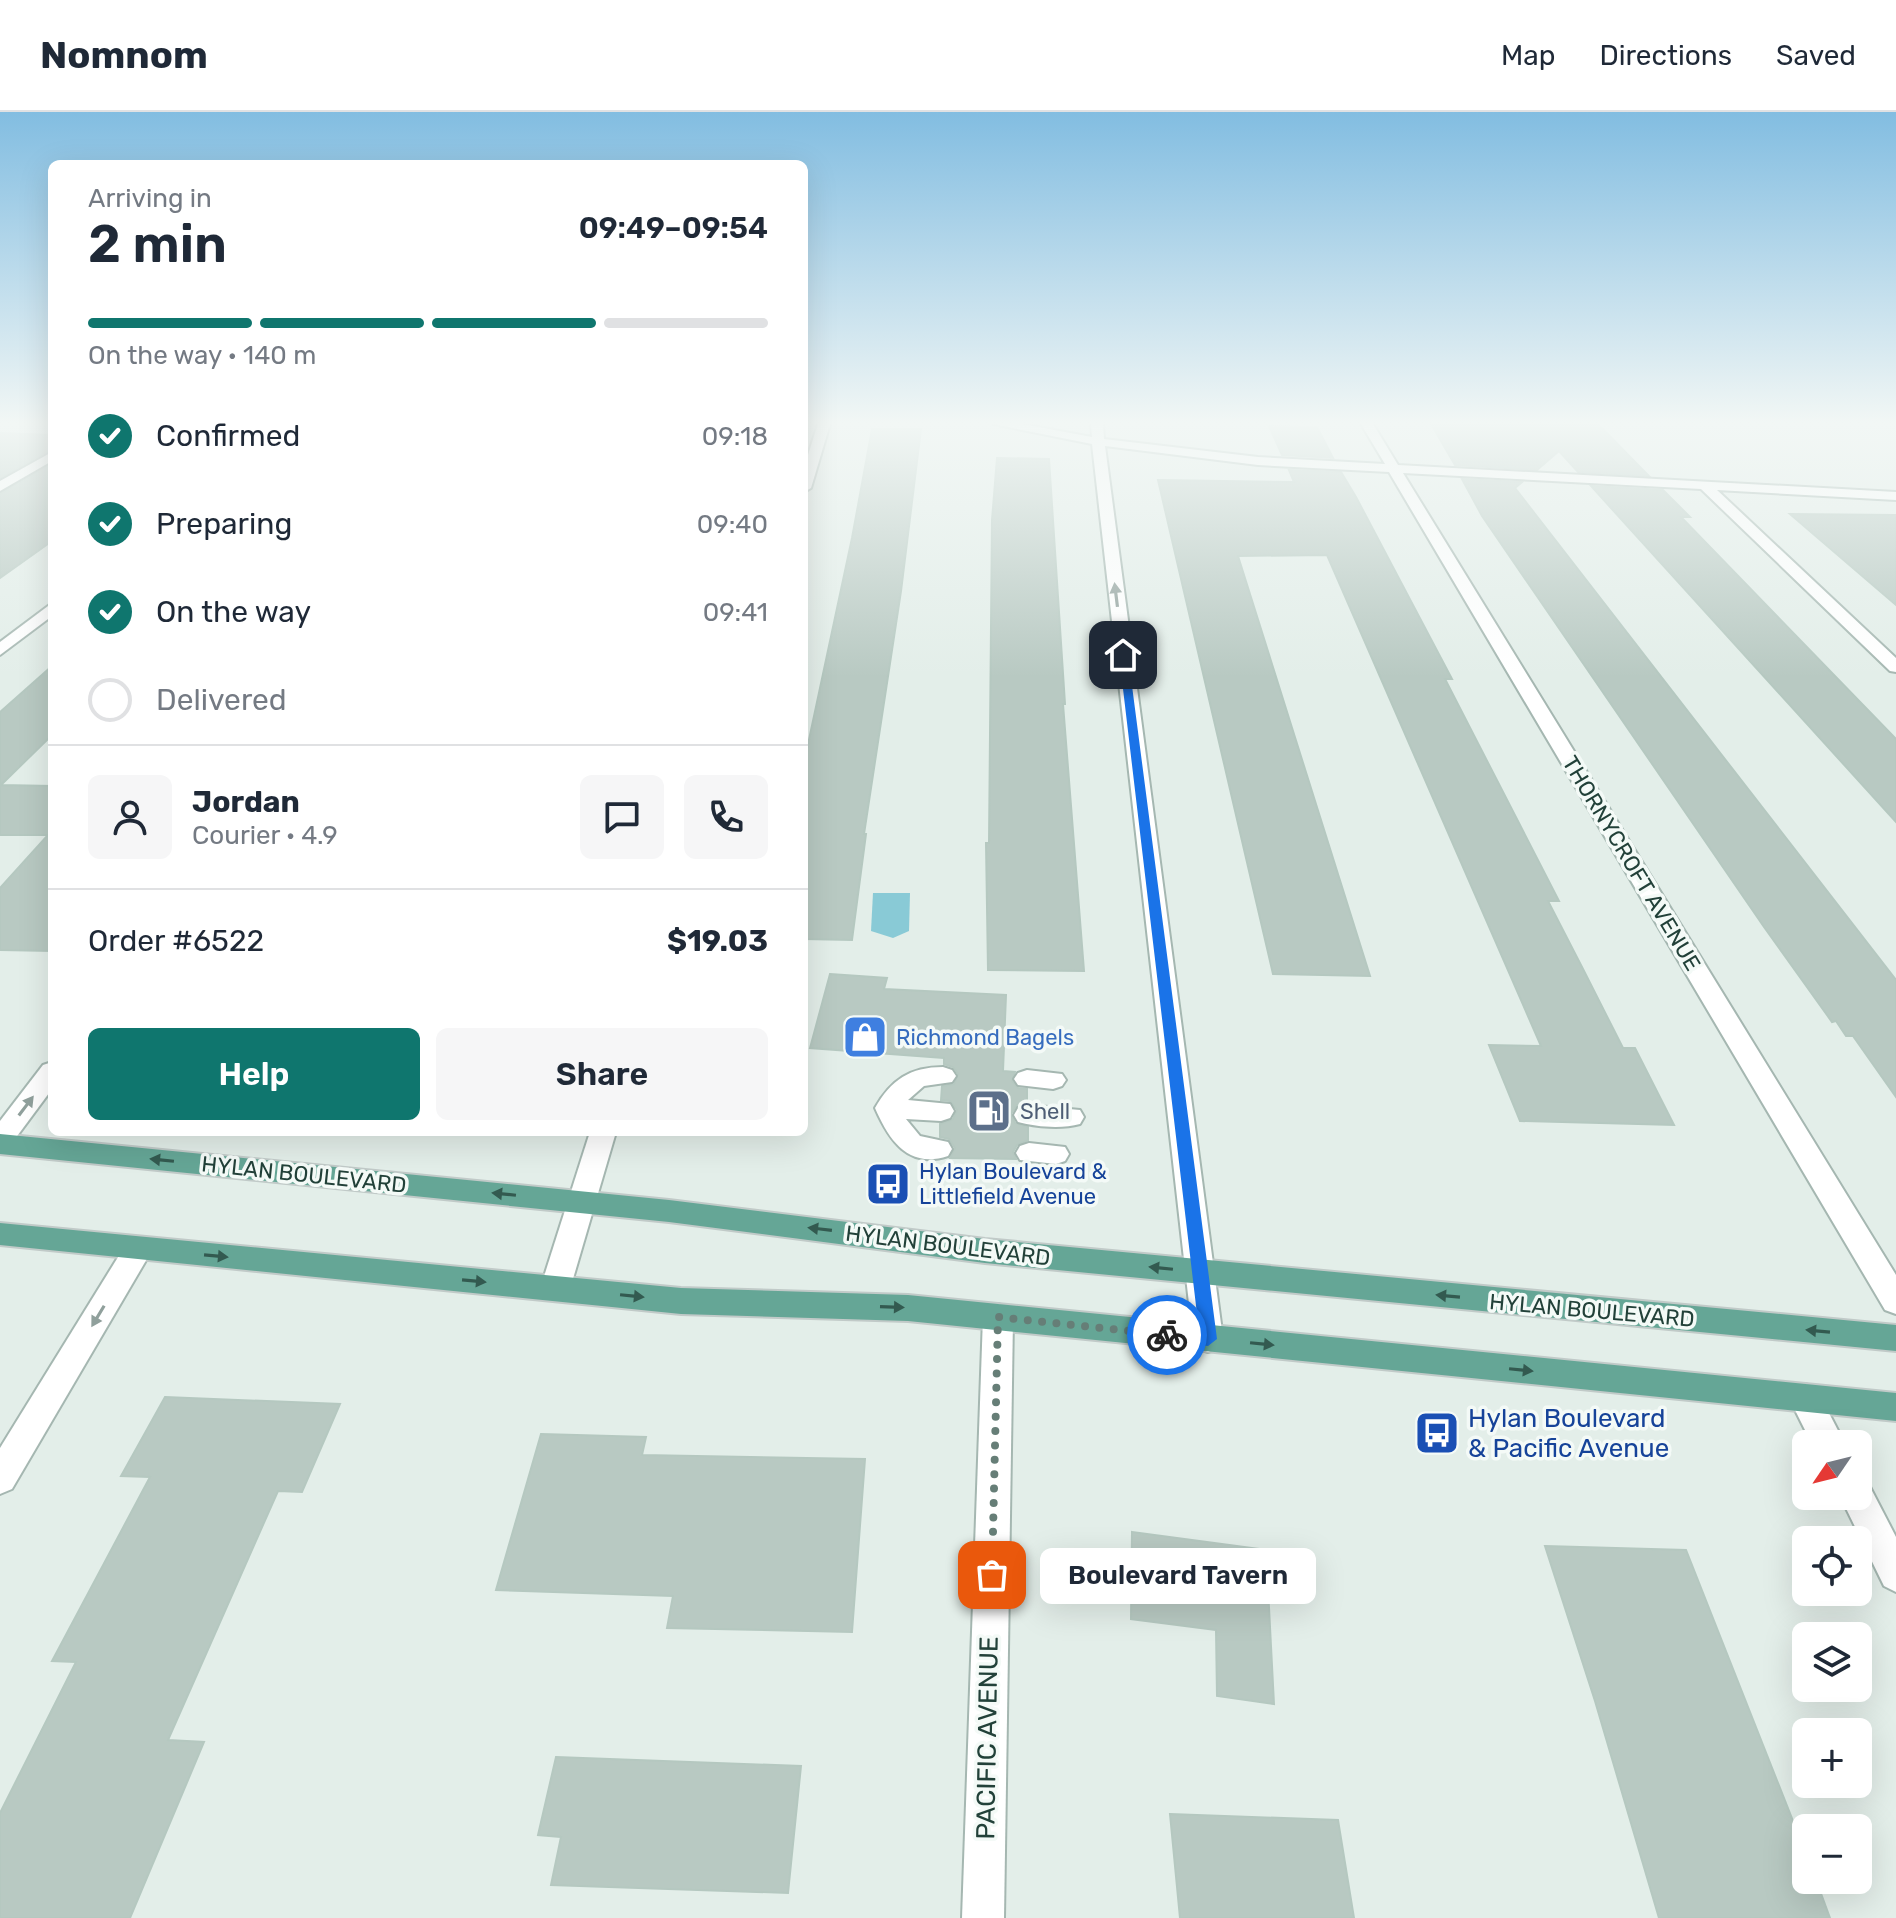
<!DOCTYPE html>
<html lang="en">
<head>
<meta charset="utf-8">
<style>
  body { margin:0; font-family:Rubik,sans-serif; background:#f6f6f7; color:#1f2937; height:100vh; display:flex; flex-direction:column; font-size:30px; white-space:nowrap }
  * { box-sizing:border-box; margin:0 }
  p { font-size:26px; color:#747a83 }
  .icon { flex:none; width:44px; height:44px; fill:none; stroke:currentColor; stroke-width:2; stroke-linecap:round; stroke-linejoin:round }
  .map { position:relative; flex:1; overflow:hidden }
  .drawer { position:absolute; left:48px; top:48px; width:760px; height:976px; display:flex; flex-direction:column; background:#fff; border-radius:12px; box-shadow:0 8px 32px #0002 }
  .drawer>* { flex:none }
  .needle { width:52px; rotate:235deg }
  .buttons { position:absolute; left:1792px; top:1318px; display:grid; gap:16px }
  .buttons a { display:grid; place-items:center; width:80px; height:80px; border-radius:12px; background:#fff; box-shadow:0 8px 32px #0002; font-size:40px }
  .pin { position:absolute; display:grid; place-items:center; width:68px; height:68px; color:#fff; margin:-34px; border-radius:16px; box-shadow:0 4px 12px #0006 }
  .courier { position:absolute; display:grid; place-items:center; width:80px; height:80px; margin:-40px; border:6px solid #1a73e8; border-radius:50%; background:#fff; color:#222; box-shadow:0 2px 10px #0007 }
  .bubble { position:absolute; height:56px; border-radius:12px; background:#fff; box-shadow:0 8px 32px #0002; font-size:26px; font-weight:600; line-height:56px; text-align:center }
  .summary em { font-style:normal; font-weight:600 }
  .summary div { display:flex; flex-direction:column-reverse }
  .summary { display:flex; align-items:center; justify-content:space-between; height:136px; padding:0 40px }
  h1 { font-size:52px; font-weight:600; line-height:60px }
  .bar { display:grid; grid-template-columns:repeat(4,1fr); gap:12px 8px; align-content:center; height:96px; padding:0 40px }
  .bar i { height:10px; border-radius:6px; background:#e0e1e3 }
  .bar .current { background:#0f766e }
  .bar p { grid-column:span 4 }
  .line { display:flex; align-items:center; gap:20px; padding:0 40px; border-top:2px solid #e0e1e3 }
  .line div { flex:1 }
  .round { display:grid; place-items:center; flex:none; width:84px; height:84px; border-radius:12px; background:#f6f6f7 }
  ol { padding:0 40px; list-style:none }
  li { display:flex; align-items:center; gap:24px; height:88px }
  li p { margin-inline-start:auto }
  li .icon { padding:8px; border-radius:50%; background:#0f766e; color:#fff; stroke-width:4 }
  li:last-child { color:#747a83 }
  li i { width:44px; height:44px; border:4px solid #e0e1e3; border-radius:50% }
  .primary-button { display:flex; gap:16px; margin-top:auto; padding:16px 40px }
  .primary-button a { flex:1; height:92px; border-radius:12px; background:#0f766e; color:#fff; font-size:32px; font-weight:600; line-height:92px; text-align:center }
  .primary-button a+a { background:#f6f6f7; color:#1f2937 }
  header { display:flex; align-items:center; gap:48px; box-sizing:border-box; height:112px; padding:0 40px; background:#fff; border-bottom:2px solid #e0e1e3 }
  header strong { font-size:38px }
  nav { display:flex; gap:44px; margin-inline-start:auto; font-size:28px }
  .map>svg:first-child { display:block }
  .water { fill:#89cad6 }
  .building { fill:#b8c9c2; stroke:#b5c8c0; stroke-width:2 }
  .lines { fill:none; stroke-linecap:round; stroke-linejoin:round }
  .lane-casing { stroke:#a5b7b1; stroke-width:4 }
  .street-casing { stroke:#a5b7b1; stroke-width:4 }
  .primary-casing { stroke:#c1cac8; stroke-width:4 }
  .lane { fill:#fff; fill-rule:evenodd }
  .street { fill:#fff; fill-rule:evenodd }
  .primary { fill:#65a696; fill-rule:evenodd }
  .oneway { fill:#90a09c }
  .oneway2 { fill:#335a50 }
  .route { fill:#1a73e8 }
  .done { stroke:#667e77; stroke-width:8; stroke-dasharray:0 14.4 }
  .labels { text-anchor:middle; stroke-width:7; stroke-linejoin:round; paint-order:stroke }
  .street-label { font-size:22px; fill:#224139; stroke:#f4faf7 }
  .shop-label { font-size:22px; fill:#366cbe; stroke:#f4faf7; text-anchor:start }
  .service-label { font-size:22px; fill:#4e5e75; stroke:#f4faf7; text-anchor:start }
  .transit-label { font-size:22px; fill:#164399; stroke:#f4faf7; text-anchor:start }
  .near-transit-label { font-size:26px; fill:#164399; stroke:#f4faf7; text-anchor:start }
  .near-street-label { font-size:26px; fill:#224139; stroke:#f4faf7 }
</style>
</head>
<body>
<header>
<strong>Nomnom</strong>
<nav><a>Map</a><a>Directions</a><a>Saved</a></nav>
</header>
<div class="map">
<svg width="1896" height="1806" viewBox="0 0 1896 1806">
  <rect width="100%" height="100%" fill="#e3eee9"/>
  <polygon class="water" points="873,781 910,781 909,819 893,826 871,819"/>
  <g class="building">
    <polygon points="1431,312 1598,312 1649,364 1578,360 1559,339 1537,358 1455,353"/>
    <polygon points="1269,314 1317,315 1333,346 1282,343"/>
    <polygon points="872,317 921,317 901,479 864,722 866,722 852,828 804,827 804,651 852,426"/>
    <polygon points="0,321 52,323 52,337 0,366"/>
    <polygon points="997,346 1049,347 1065,592 1063,592 1084,859 988,858 986,731 989,731 992,408"/>
    <polygon points="52,352 52,429 0,466 0,382"/>
    <polygon points="1289,358 1341,360 1356,385 1452,567 1445,567 1559,789 1548,789 1583,857 1623,936 1635,936 1674,1013 1520,1009 1489,933 1541,934 1327,443 1238,444 1370,864 1273,862 1158,368 1294,370"/>
    <polygon points="1462,367 1522,370 1515,376 1896,868 1896,985 1853,924 1846,924 1836,909 1832,910 1764,815 1482,404"/>
    <polygon points="1591,374 1663,378 1690,405 1681,405 1896,627 1896,710"/>
    <polygon points="1790,402 1896,403 1896,493"/>
    <polygon points="52,554 52,623 1,673 52,674 52,839 0,838 0,776 48,723 0,723 0,600"/>
    <polygon points="830,862 887,866 884,877 1006,883 1003,959 1015,960 1012,969 1018,976 1027,977 1027,990 1017,993 1011,1002 1015,1011 1028,1015 1028,1028 1017,1033 1013,1040 1016,1047 950,1046 955,1036 949,1027 940,1025 940,1012 953,1007 957,998 950,989 941,988 942,974 954,972 958,962 953,955 944,952 944,946 810,936"/>
    <polygon points="165,1285 340,1292 302,1380 278,1379 168,1628 204,1630 130,1806 0,1806 0,1701 76,1550 52,1549 150,1365 121,1364"/>
    <polygon points="541,1322 646,1325 642,1343 865,1347 852,1520 667,1516 673,1484 496,1478"/>
    <polygon points="1132,1420 1266,1438 1274,1592 1217,1584 1216,1518 1131,1507"/>
    <polygon points="1545,1434 1686,1438 1806,1742 1806,1768 1816,1768 1830,1806 1659,1806 1595,1589"/>
    <polygon points="556,1645 801,1654 788,1781 551,1773 561,1725 538,1723"/>
    <polygon points="1170,1702 1338,1708 1354,1806 1180,1806"/>
  </g>
  <g class="lines">
    <g class="lane-casing">
      <g id="lane">
        <path d="M943,955L952,958L956,964L952,970L924,974L908,988L950,992L954,999L950,1006L941,1009L906,1007L920,1024L948,1030L952,1037L948,1044C908,1057 889,1028 875,996C891,968 910,955 943,955Z"/>
        <polygon points="1027,958 1062,962 1066,968 1062,974 1053,977 1018,973 1014,967 1018,961"/>
        <path d="M1027,993L1080,998L1084,1005L1080,1012C1062,1017 1036,1015 1018,1010L1014,1003L1018,996Z"/>
        <polygon points="1029,1031 1065,1035 1069,1042 1065,1049 1056,1052 1020,1048 1016,1041 1020,1034"/>
      </g>
    </g>
    <g class="street-casing">
      <g id="street">
        <polygon points="818,312 830,312 811,376 804,380 804,355"/>
        <polygon points="993,312 1022,312 1092,325 1091,312 1103,312 1104,327 1258,345 1385,352 1361,312 1373,312 1398,353 1896,380 1896,388 1717,378 1896,546 1896,560 1890,559 1701,377 1403,361 1896,1163 1896,1202 1885,1198 1389,360 1258,353 1105,334 1223,1227 1219,1236 1208,1240 1197,1236 1193,1227 1092,332"/>
        <polygon points="52,340 52,349 0,379 0,369"/>
        <polygon points="52,491 52,504 0,543 0,530"/>
        <polygon points="52,950 52,977 9,1035 0,1038 0,1009 43,953"/>
        <polygon points="590,1020 616,1020 570,1177 565,1186 555,1189 545,1186 540,1177"/>
        <polygon points="138,1125 148,1129 152,1137 148,1145 12,1377 0,1382 0,1336 128,1129"/>
        <polygon points="998,1192 1009,1196 1013,1205 1004,1806 962,1806 983,1205 987,1196"/>
        <polygon points="1805,1272 1816,1276 1845,1332 1812,1332 1789,1286 1794,1276"/>
        <polygon points="1858,1368 1869,1373 1896,1425 1896,1480 1884,1474 1840,1384 1858,1384"/>
      </g>
    </g>
    <g class="primary-casing">
      <g id="primary">
        <polygon points="0,1022 669,1088 985,1127 1896,1213 1896,1239 985,1151 669,1110 0,1042"/>
        <polygon points="0,1111 681,1176 908,1183 1896,1281 1896,1309 908,1209 681,1202 0,1133"/>
      </g>
    </g>
    <use href="#lane" class="lane"/>
    <use href="#street" class="street"/>
    <use href="#primary" class="primary"/>
  </g>
  <defs><path id="oneway-solid" d="M-6-.8H1V-3.2L6.5 0L1 3.2V.8H-6Z" transform="scale(2)"/></defs>
  <g class="oneway">
    <use href="#oneway-solid" transform="translate(1116 483) rotate(-97)"/>
    <use href="#oneway-solid" transform="translate(26 994) rotate(-53)"/>
    <use href="#oneway-solid" transform="translate(98 1204) rotate(121)"/>
  </g>
  <g class="oneway2">
    <use href="#oneway-solid" transform="translate(162 1048) rotate(-174)"/>
    <use href="#oneway-solid" transform="translate(504 1082) rotate(-174)"/>
    <use href="#oneway-solid" transform="translate(820 1117) rotate(-173)"/>
    <use href="#oneway-solid" transform="translate(216 1144) rotate(5)"/>
    <use href="#oneway-solid" transform="translate(1161 1156) rotate(-174)"/>
    <use href="#oneway-solid" transform="translate(474 1169) rotate(5)"/>
    <use href="#oneway-solid" transform="translate(632 1184) rotate(6)"/>
    <use href="#oneway-solid" transform="translate(1448 1184) rotate(-175)"/>
    <use href="#oneway-solid" transform="translate(892 1195) rotate(2)"/>
    <use href="#oneway-solid" transform="translate(1818 1219) rotate(-175)"/>
    <use href="#oneway-solid" transform="translate(1262 1232) rotate(6)"/>
    <use href="#oneway-solid" transform="translate(1521 1258) rotate(6)"/>
  </g>
  <linearGradient id="sky" x2="0" y2="1"><stop stop-color="#82bde1"/><stop offset="0.55" stop-color="#f2f7f5"/><stop offset="1" stop-color="#f2f7f5" stop-opacity="0"/></linearGradient>
  <rect width="1896" height="565" fill="url(#sky)"/>
  <polygon class="route" points="1123,540 1128,543 1217,1227 1208,1234 1167,1230 1159,1223 1167,1216 1199,1219 1119,543"/>
  <g class="lines">
    <polyline class="done" points="992,1463 998,1205 1167,1223"/>
  </g>
  <defs>
    <g id="shop-square" transform="scale(2.3)"><rect x="-9" y="-9" width="18" height="18" rx="4" fill="#3f7fe0" stroke="#f4faf7"/><path d="M-5-2.5h2.3a2.7 3.5 0 0 1 5.4 0H5L5.5 6h-11ZM-1.5-2.5h3a1.5 2.3 0 0 0-3 0Z" fill="#fff"/></g>
    <g id="fuel-square" transform="scale(2.3)"><rect x="-9" y="-9" width="18" height="18" rx="4" fill="#5c6f8a" stroke="#f4faf7"/><path d="M-5.5-6h7V0h2V4h1.3V-2.5L3-4.5l.8-.8L6-3V5H2.5V1h-1V6h-7ZM-4.2-4.7v3.2H.2V-4.7Z" fill="#fff"/></g>
    <g id="bus-square" transform="scale(2.3)"><rect x="-9" y="-9" width="18" height="18" rx="4" fill="#1a4fb4" stroke="#f4faf7"/><path d="M-5-6H5V4H4V6H2V4H-2V6H-4V4H-5ZM-3.5-4V0h7V-4ZM-3.5 1.2v1.5H-2V1.2ZM2 1.2v1.5H3.5V1.2Z" fill="#fff"/></g>
  </defs>
  <g fill-rule="evenodd">
    <use href="#shop-square" x="865" y="925"/>
    <use href="#fuel-square" x="989" y="999"/>
    <use href="#bus-square" x="888" y="1072"/>
    <use href="#bus-square" x="1437" y="1321"/>
  </g>
  <g class="labels">
    <g class="street-label">
      <text transform="translate(1632 751) rotate(59)" y="8">THORNYCROFT AVENUE</text>
      <text transform="translate(304 1062) rotate(6)" y="8">HYLAN BOULEVARD</text>
      <text transform="translate(948 1133) rotate(7)" y="8">HYLAN BOULEVARD</text>
      <text transform="translate(1592 1198) rotate(5)" y="8">HYLAN BOULEVARD</text>
    </g>
    <g class="shop-label">
      <text x="896" y="933">Richmond Bagels</text>
    </g>
    <g class="service-label">
      <text x="1020" y="1007">Shell</text>
    </g>
    <g class="transit-label">
      <text x="919" y="1067">Hylan Boulevard &amp;<tspan x="919" dy="25">Littlefield Avenue</tspan></text>
    </g>
    <g class="near-transit-label">
      <text x="1468" y="1315">Hylan Boulevard<tspan x="1468" dy="30">&amp; Pacific Avenue</tspan></text>
    </g>
    <g class="near-street-label">
      <text transform="translate(987 1626) rotate(-89)" y="9">PACIFIC AVENUE</text>
    </g>
  </g>
</svg>
<div class="buttons">
<a><svg class="needle" viewBox="-14 -14 28 28"><path d="M0-13l5 13h-10z" fill="#e53935"/><path d="M0 13l5-13h-10z" fill="#747a83"/></svg></a>
<a><svg class="icon" aria-label="locate" viewBox="0 0 24 24"><circle cx="12" cy="12" r="6"/><path d="M12 2v4M12 18v4M2 12h4M18 12h4"/></svg></a>
<a><svg class="icon" aria-label="layers" viewBox="0 0 24 24"><path d="M12 4l9 5-9 5-9-5zM3 14l9 5 9-5"/></svg></a>
<a>+</a>
<a>−</a>
</div>
<div class="pin" style="left:992px;top:1463px;background:#ea580c"><svg class="icon" aria-label="bag" viewBox="0 0 24 24"><path d="M5 8h14l-1 12H6zM9 8a3 3 0 0 1 6 0"/></svg></div>
<div class="pin" style="left:1123px;top:543px;background:#1f2937"><svg class="icon" aria-label="home" viewBox="0 0 24 24"><path d="M3 11l9-7 9 7M6 9v11h12V9"/></svg></div>
<div class="courier" style="left:1167px;top:1223px"><svg class="icon" aria-label="bike" viewBox="0 0 24 24"><circle cx="6" cy="16" r="4"/><circle cx="18" cy="16" r="4"/><path d="M6 16l4-8h5l3 8M10 8l3 8H6M13 5h3"/></svg></div>
<div class="bubble" style="left:1040px;top:1436px;width:276px">Boulevard Tavern</div>
<section class="drawer">
<div class="summary"><div><h1>2 min</h1><p>Arriving in</p></div><em>09:49–09:54</em></div>
<div class="bar"><i class="current"></i><i class="current"></i><i class="current"></i><i></i><p>On the way · 140 m</p></div>
<ol>
<li><svg class="icon" aria-label="check" viewBox="0 0 24 24"><path d="M5 12l5 5 9-10"/></svg>Confirmed<p>09:18</p></li>
<li><svg class="icon" aria-label="check" viewBox="0 0 24 24"><path d="M5 12l5 5 9-10"/></svg>Preparing<p>09:40</p></li>
<li><svg class="icon" aria-label="check" viewBox="0 0 24 24"><path d="M5 12l5 5 9-10"/></svg>On the way<p>09:41</p></li>
<li><i></i>Delivered</li>
</ol>
<div class="line" style="height:144px"><a class="round"><svg class="icon" aria-label="person" viewBox="0 0 24 24"><circle cx="12" cy="8" r="4"/><path d="M4 21q1-7 8-7t8 7"/></svg></a><div><b>Jordan</b><p>Courier · 4.9</p></div><a class="round"><svg class="icon" aria-label="chat" viewBox="0 0 24 24"><path d="M4 5h16v11H9l-5 4z"/></svg></a><a class="round"><svg class="icon" aria-label="phone" viewBox="0 0 24 24"><path d="M5 4h4l2 5-3 2q2 4 5 5l2-3 5 2v4C11 20 4 13 5 4z"/></svg></a></div>
<div class="line" style="height:104px"><div>Order #6522</div><b>$19.03</b></div>
<div class="primary-button"><a>Help</a><a>Share</a></div>
</section>
</div>
</body>
</html>
